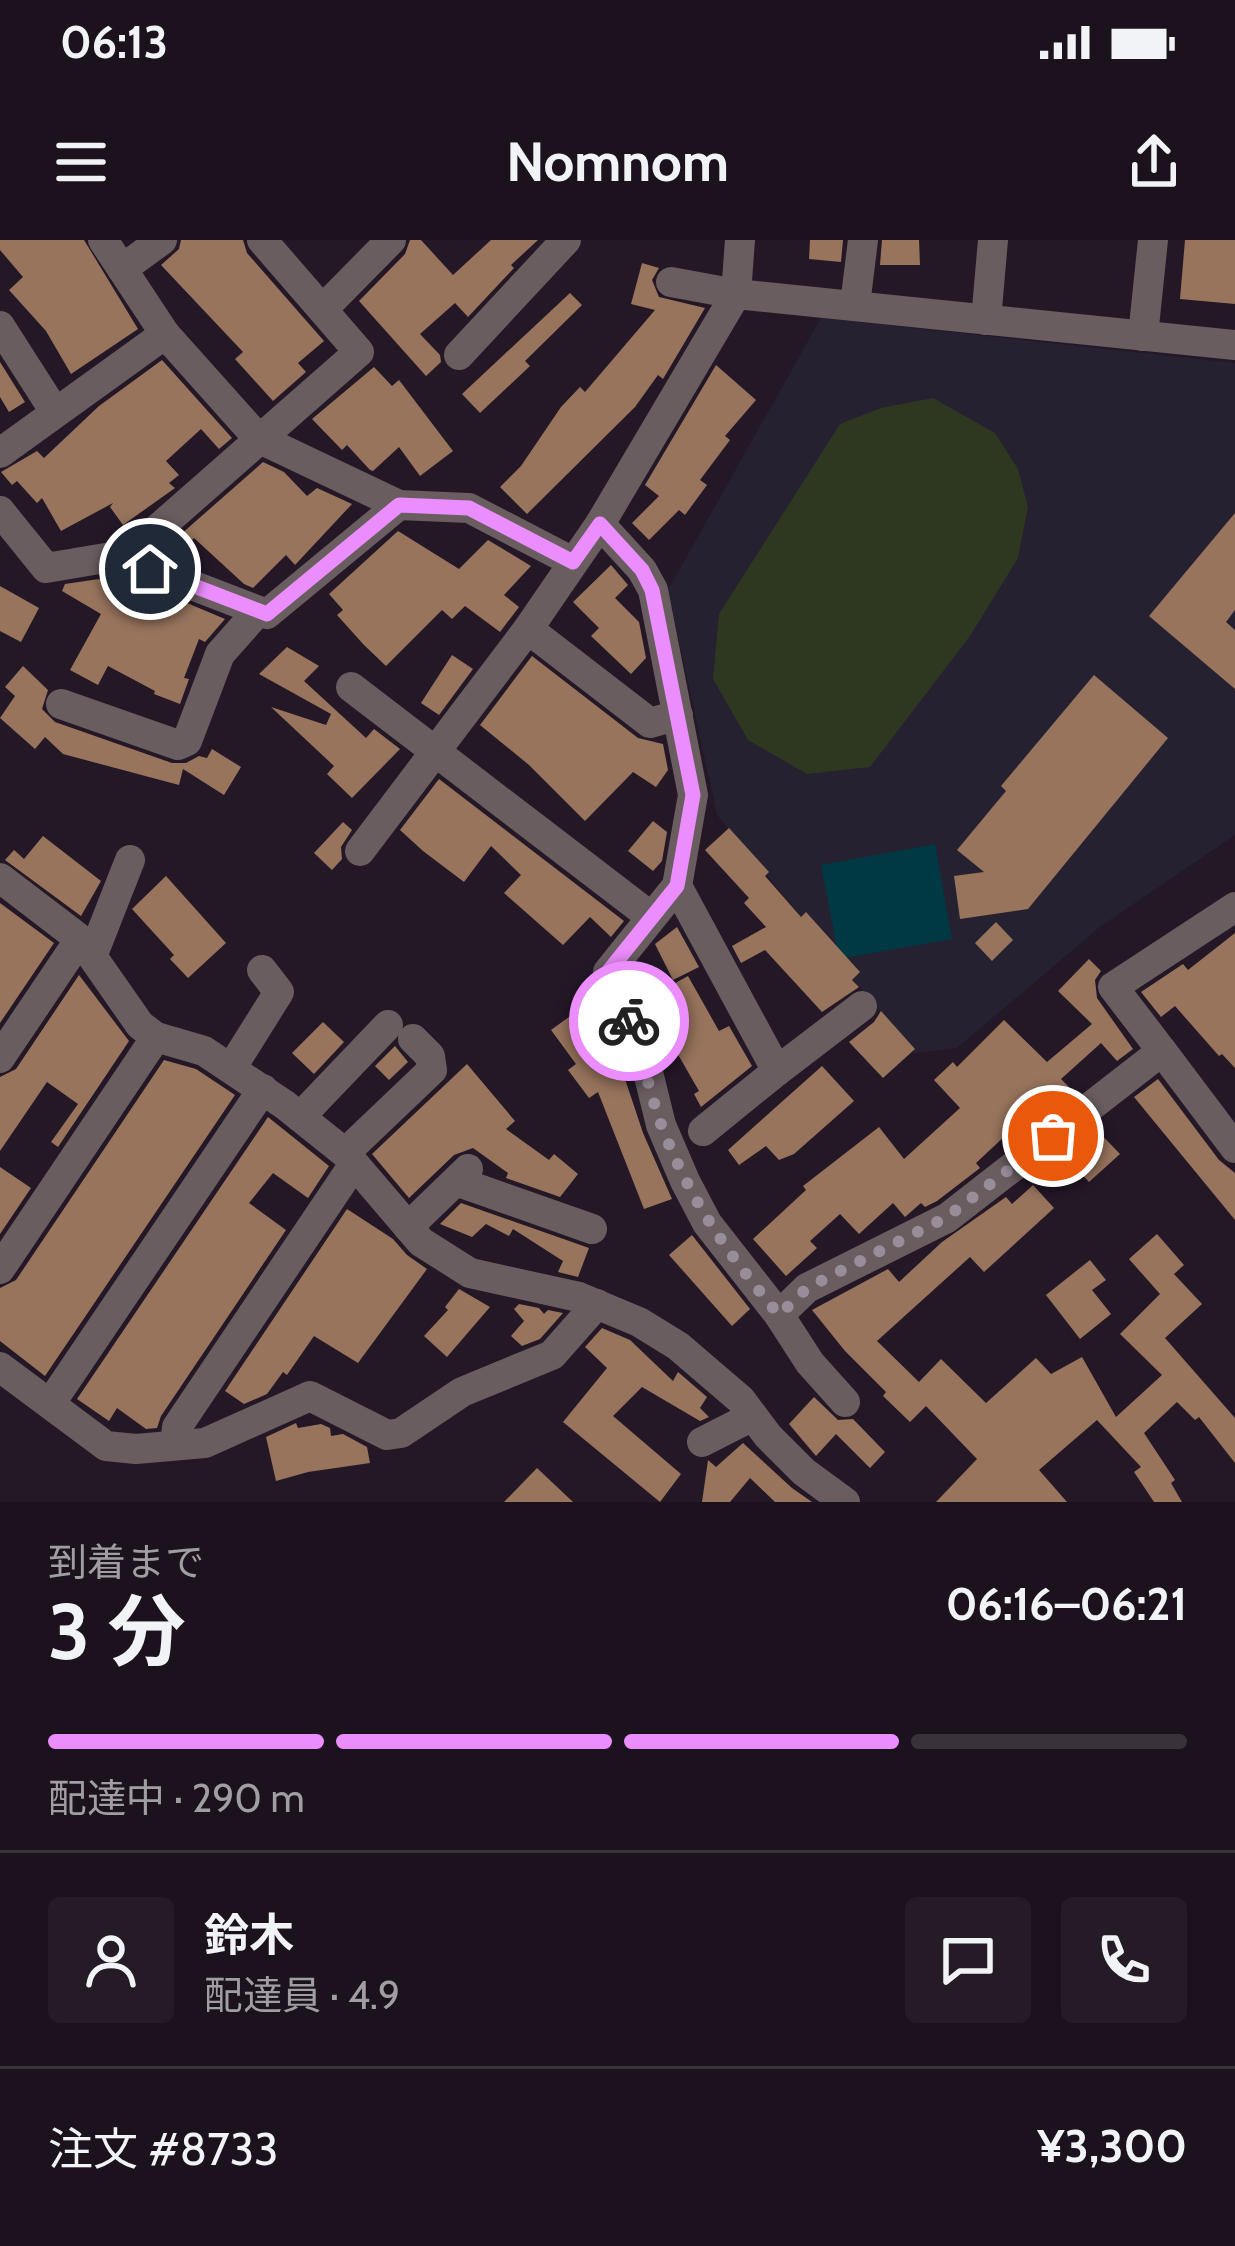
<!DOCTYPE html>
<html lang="ja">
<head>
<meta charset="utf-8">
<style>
  body { margin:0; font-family:Cabin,"Noto Sans JP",sans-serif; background:#241b26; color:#f1f3f6; height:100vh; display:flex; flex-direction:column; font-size:45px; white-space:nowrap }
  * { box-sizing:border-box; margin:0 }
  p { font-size:39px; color:#a09ea4 }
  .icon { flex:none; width:66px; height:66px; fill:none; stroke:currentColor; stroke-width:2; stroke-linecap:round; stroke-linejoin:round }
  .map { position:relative; height:1262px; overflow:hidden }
  .drawer { display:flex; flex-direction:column; background:#1b121d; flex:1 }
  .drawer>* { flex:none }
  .pin { position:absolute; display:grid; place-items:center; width:102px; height:102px; color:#fff; margin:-51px; border:6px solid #fff; border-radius:50%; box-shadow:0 3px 12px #0007 }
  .courier { position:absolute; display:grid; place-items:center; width:120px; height:120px; margin:-60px; border:9px solid #eb8dfc; border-radius:50%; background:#fff; color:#222; box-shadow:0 3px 15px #0007 }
  .head em { font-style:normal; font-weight:700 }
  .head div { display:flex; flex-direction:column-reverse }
  .head { display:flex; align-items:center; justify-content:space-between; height:204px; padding:0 48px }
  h1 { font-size:78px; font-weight:700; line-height:90px }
  .bar { display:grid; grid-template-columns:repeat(4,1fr); gap:18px 12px; align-content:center; height:144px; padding:0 48px }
  .bar i { height:15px; border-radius:9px; background:#39323b }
  .bar .active { background:#eb8dfc }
  .bar p { grid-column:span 4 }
  .line { display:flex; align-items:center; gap:30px; padding:0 48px; border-top:3px solid #39323b }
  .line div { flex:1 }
  .round { display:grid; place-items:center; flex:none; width:126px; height:126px; border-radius:12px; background:#241b26 }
  .status { display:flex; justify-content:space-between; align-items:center; height:84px; padding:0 60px; background:#1b121d; direction:ltr }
  .status svg { height:33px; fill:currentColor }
  header { display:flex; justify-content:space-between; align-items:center; height:156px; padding:0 48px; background:#1b121d; font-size:54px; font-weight:700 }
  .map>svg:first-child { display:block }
  .education { fill:#252131 }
  .green { fill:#2e3720 }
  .water { fill:#003944 }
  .building { fill:#98745d }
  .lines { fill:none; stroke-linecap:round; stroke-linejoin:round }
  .minor { stroke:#695d60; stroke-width:30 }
  .done { stroke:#988e9a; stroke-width:12; stroke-dasharray:0 21.6 }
  .route { stroke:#eb8dfc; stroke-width:15 }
</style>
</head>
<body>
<div class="status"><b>06:13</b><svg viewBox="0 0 49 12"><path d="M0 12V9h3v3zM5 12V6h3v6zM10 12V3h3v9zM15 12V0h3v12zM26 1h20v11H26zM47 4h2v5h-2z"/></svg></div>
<header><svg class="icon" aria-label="menu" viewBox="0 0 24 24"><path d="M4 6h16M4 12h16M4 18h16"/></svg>Nomnom<svg class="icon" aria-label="share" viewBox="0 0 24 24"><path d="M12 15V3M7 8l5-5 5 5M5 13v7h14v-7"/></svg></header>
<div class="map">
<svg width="1235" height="1262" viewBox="0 0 1235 1262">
  <rect width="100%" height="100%" fill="#241827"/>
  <polygon class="education" points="821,78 1235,123 1235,595 1101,686 957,808 914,813 717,575 668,350"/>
  <polygon class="green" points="933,158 995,193 1018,229 1028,267 1018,318 970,396 870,527 807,534 748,500 713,439 719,374 840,184 881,168"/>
  <polygon class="water" points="935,604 952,699 839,719 821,625"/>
  <g class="building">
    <polygon points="0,0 84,0 138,89 71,134 46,91 9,50 23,37 0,10"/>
    <polygon points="181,0 243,0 247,13 324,101 298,123 306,132 273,161 235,119 243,112 161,25 179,9"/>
    <polygon points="410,0 421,0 453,35 491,0 538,0 511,25 514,28 468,77 455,63 420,94 440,115 441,122 426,136 359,61 405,14"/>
    <polygon points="810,0 843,0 841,22 809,19"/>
    <polygon points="882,0 919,0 920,25 880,25"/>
    <polygon points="1185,0 1235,0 1235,64 1180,59"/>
    <polygon points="642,23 659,28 652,40 659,57 705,68 663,139 658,135 635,167 527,274 500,247 521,226 561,167 580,147 585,152 655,70 631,64"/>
    <polygon points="570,53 582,65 525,121 530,126 480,173 462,154"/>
    <polygon points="162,120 232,198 219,209 201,189 166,221 179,235 169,243 175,248 123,285 110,267 113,263 61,291 42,258 37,263 17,241 12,245 1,232 37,211 44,218 99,166"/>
    <polygon points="0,122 25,162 9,172 0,157"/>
    <polygon points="716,125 756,160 725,196 730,200 700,240 707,245 685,275 679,270 649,300 632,283 659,256 645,245"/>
    <polygon points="374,127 392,146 399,140 453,211 420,236 399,207 373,231 370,230 347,205 342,210 312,179"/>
    <polygon points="263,222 284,232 307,256 317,248 352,264 295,325 286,315 253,348 244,344 194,298 181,312 171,303"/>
    <polygon points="1235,273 1235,370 1226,382 1235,390 1235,449 1149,376"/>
    <polygon points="398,291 459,329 488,300 531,326 504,355 519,367 500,392 465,366 452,379 442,370 386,426 364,405 337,375 343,370 329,354"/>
    <polygon points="611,325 628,345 615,358 639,382 646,418 631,434 591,396 599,388 573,362"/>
    <polygon points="99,339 125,354 130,339 225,379 205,402 199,399 184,438 189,439 180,464 154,454 155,451 108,426 98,445 70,430 101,374 62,351 65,344"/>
    <polygon points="0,346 39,368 21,402 0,391"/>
    <polygon points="287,407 319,426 304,441 366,498 374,489 400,509 352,558 327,534 334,526 271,467 326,485 331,474 259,434"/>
    <polygon points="452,415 473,429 439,475 421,463"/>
    <polygon points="532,416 638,498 663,504 668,530 656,547 633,532 585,581 529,525 480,485"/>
    <polygon points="23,426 48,450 42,469 55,482 172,523 186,523 199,516 207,518 212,509 241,527 224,555 183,529 179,545 63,514 45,497 35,509 0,478 15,456 5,447"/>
    <polygon points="1094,435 1168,498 1028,669 960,679 954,636 984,632 957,610 1006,551 1001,546"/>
    <polygon points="439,539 624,681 615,692 611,697 590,677 563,705 504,653 521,635 491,606 464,642 423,611 400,590"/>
    <polygon points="653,581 667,592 662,621 653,631 628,611"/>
    <polygon points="343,582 352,590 341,607 342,619 332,630 314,613"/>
    <polygon points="729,588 769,632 765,636 801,677 806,672 860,732 852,740 859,747 822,772 765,710 741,723 732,706 766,687 744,663 749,658 705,610"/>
    <polygon points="43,596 101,641 81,676 5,620 14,610 24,619"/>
    <polygon points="166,636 226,703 188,738 170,719 174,715 132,669"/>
    <polygon points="0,663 54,703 0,783"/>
    <polygon points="996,682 1013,700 992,721 975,703"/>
    <polygon points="677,687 699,727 673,740 655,704"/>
    <polygon points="1235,693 1235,828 1222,814 1219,816 1175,766 1161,777 1141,752 1183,724 1188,730"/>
    <polygon points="1089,719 1101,731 1095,740 1097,758 1133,809 1117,821 1101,803 1061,839 1072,850 1065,856 1068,859 1045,878 1035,868 976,923 980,928 937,961 925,967 921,963 905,977 893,963 859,994 840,974 810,1001 817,1008 786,1036 753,999 806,950 803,946 879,887 904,919 960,868 934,840 953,822 957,827 1004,780 1047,822 1092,784 1058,751"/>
    <polygon points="79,735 129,801 58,907 51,902 78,864 47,842 0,911 0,837 16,829"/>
    <polygon points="688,736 719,791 729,786 752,826 701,867 694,854 699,851 646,759"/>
    <polygon points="584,766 603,792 598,796 621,827 643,893 672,959 644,969 598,852 589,858 568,830 576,824 551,790"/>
    <polygon points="881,771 915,809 883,838 849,802 874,782"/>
    <polygon points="323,782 344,802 314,834 292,813"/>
    <polygon points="395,806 408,822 389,840 375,826"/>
    <polygon points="164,820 196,829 235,855 45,1136 0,1101 0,1048 16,1040"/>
    <polygon points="467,824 515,881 506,889 549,920 554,914 578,934 560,957 506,938 508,933 473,908 454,915 409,958 372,914"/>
    <polygon points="822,826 854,861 794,914 779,920 766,906 739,925 728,910"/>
    <polygon points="1158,839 1219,920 1235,933 1235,980 1134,857"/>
    <polygon points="268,877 329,926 308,958 273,933 249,963 286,990 161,1176 157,1188 146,1189 117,1168 109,1181 77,1159"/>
    <polygon points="1095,888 1120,914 1089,942 1062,913"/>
    <polygon points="0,927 31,948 0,994"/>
    <polygon points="1033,945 1054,968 984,1032 970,1017 877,1101 919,1142 941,1119 986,1163 1036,1118 1051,1134 1082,1117 1116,1177 1162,1135 1120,1094 1160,1054 1129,1019 1157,994 1184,1025 1174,1034 1202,1064 1165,1098 1235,1178 1235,1223 1199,1177 1195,1180 1177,1162 1144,1193 1175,1240 1171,1243 1182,1262 1154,1262 1134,1232 1141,1227 1097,1180 1039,1230 1067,1262 936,1262 977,1219 926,1166 910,1182 883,1156 886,1152 845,1111 812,1070 888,1029 899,1042 942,1002 1006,957 1012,964"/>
    <polygon points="461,963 589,1008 578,1037 558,1032 563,1021 513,989 509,996 486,984 472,997 440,984"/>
    <polygon points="347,969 393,999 407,1015 427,1029 358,1123 314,1096 287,1135 283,1132 267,1154 244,1164 225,1151"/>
    <polygon points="692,995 750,1069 732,1086 669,1015"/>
    <polygon points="1090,1020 1106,1040 1092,1050 1111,1074 1080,1099 1046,1055"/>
    <polygon points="459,1049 490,1067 447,1117 424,1096 448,1070 445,1067"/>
    <polygon points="519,1064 539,1068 544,1074 548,1070 563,1073 540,1099 522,1106 511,1096 524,1081 514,1069"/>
    <polygon points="602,1088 630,1100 673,1141 678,1132 707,1157 700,1168 709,1177 700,1181 642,1147 613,1176 681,1234 660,1262 563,1182 607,1128 585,1107"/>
    <polygon points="814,1157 838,1180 853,1179 885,1212 870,1228 836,1194 816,1216 789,1184"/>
    <polygon points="296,1183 298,1188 321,1184 330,1188 331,1196 343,1194 367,1207 370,1223 308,1232 276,1241 266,1197"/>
    <polygon points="743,1203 792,1248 812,1262 775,1262 750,1238 730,1262 702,1262 708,1220 716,1227"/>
    <polygon points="537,1228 573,1262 504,1262"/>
  </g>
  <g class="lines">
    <g class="minor">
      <polyline points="103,0 165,94 258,198 399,265 469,268 573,322"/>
      <polyline points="122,29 162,0"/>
      <polyline points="671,42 736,54 740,0"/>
      <polyline points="855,65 863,0"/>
      <polyline points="323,69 391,0"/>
      <polyline points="986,80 993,0"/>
      <polyline points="0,86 55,172"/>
      <polyline points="1143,96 1153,0"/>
      <polyline points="1235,105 736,54 600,284 642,330 653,350 693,555 677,646 608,732 645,820 661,885 685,941 707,983 779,1075 807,1048 947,978 1162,811 1235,908"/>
      <polyline points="459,115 566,0"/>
      <polyline points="0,213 165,94"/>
      <polyline points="0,271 46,328 129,314 150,329 267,374 399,265"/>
      <polyline points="129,314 359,112 262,0"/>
      <polyline points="528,389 650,483 678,475"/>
      <polyline points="351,447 650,676"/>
      <polyline points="61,464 178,505 187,501 220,414 258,371"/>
      <polyline points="360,611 528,389 600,284"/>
      <polyline points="0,638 80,699 140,785 156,797 204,811 285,865 345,913 421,1002 470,1033 579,1057 639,1082 678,1106 741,1160 768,1196 804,1232 845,1262"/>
      <polyline points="677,646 777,831 703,891"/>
      <polyline points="93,714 130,620"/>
      <polyline points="1162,811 1113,747 1235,667"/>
      <polyline points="0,818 80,699"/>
      <polyline points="232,827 279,752 262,730"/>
      <polyline points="777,831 862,766"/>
      <polyline points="300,877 388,785"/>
      <polyline points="345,913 432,830 430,816 413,799"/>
      <polyline points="456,941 592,989"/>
      <polyline points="408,987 468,929"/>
      <polyline points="0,1029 156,797"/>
      <polyline points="779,1075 810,1123 845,1162"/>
      <polyline points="0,1127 106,1206 136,1209 205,1203 310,1156 387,1195 401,1193 462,1152 552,1115 597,1064"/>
      <polyline points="50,1164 263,849"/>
      <polyline points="702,1202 753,1176"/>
      <polyline points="175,1205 177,1187 354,924"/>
    </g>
  </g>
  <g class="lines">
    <path class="done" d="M629,781C643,816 649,852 662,887C691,962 728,1014 779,1075L807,1048L947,977L1053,896"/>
    <polyline class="route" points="150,329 267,374 399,265 469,268 573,322 600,284 642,330 652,350 693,555 677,646 608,732 629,781"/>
  </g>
</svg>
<div class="pin" style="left:1053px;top:896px;background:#ea580c"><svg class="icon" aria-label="bag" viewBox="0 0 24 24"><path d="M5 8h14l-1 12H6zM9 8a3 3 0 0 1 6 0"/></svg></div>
<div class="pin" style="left:150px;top:329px;background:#1f2937"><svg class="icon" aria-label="home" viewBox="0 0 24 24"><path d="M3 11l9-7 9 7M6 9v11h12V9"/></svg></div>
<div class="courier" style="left:629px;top:781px"><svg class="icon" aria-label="bike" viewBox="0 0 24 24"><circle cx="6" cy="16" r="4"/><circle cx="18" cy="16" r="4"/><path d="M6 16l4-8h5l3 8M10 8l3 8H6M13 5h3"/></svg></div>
</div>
<section class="drawer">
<div class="head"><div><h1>3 分</h1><p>到着まで</p></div><em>06:16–06:21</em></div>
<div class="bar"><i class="active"></i><i class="active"></i><i class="active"></i><i></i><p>配達中 · 290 m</p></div>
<div class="line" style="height:216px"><a class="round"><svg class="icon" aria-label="person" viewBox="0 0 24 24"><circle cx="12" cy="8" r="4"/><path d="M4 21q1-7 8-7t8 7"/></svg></a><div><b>鈴木</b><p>配達員 · 4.9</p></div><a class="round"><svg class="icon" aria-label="chat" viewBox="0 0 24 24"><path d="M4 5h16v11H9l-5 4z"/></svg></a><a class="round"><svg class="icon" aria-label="phone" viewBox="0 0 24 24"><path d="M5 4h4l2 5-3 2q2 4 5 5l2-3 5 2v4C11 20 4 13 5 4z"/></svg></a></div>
<div class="line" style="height:156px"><div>注文 #8733</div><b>¥3,300</b></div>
</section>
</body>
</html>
